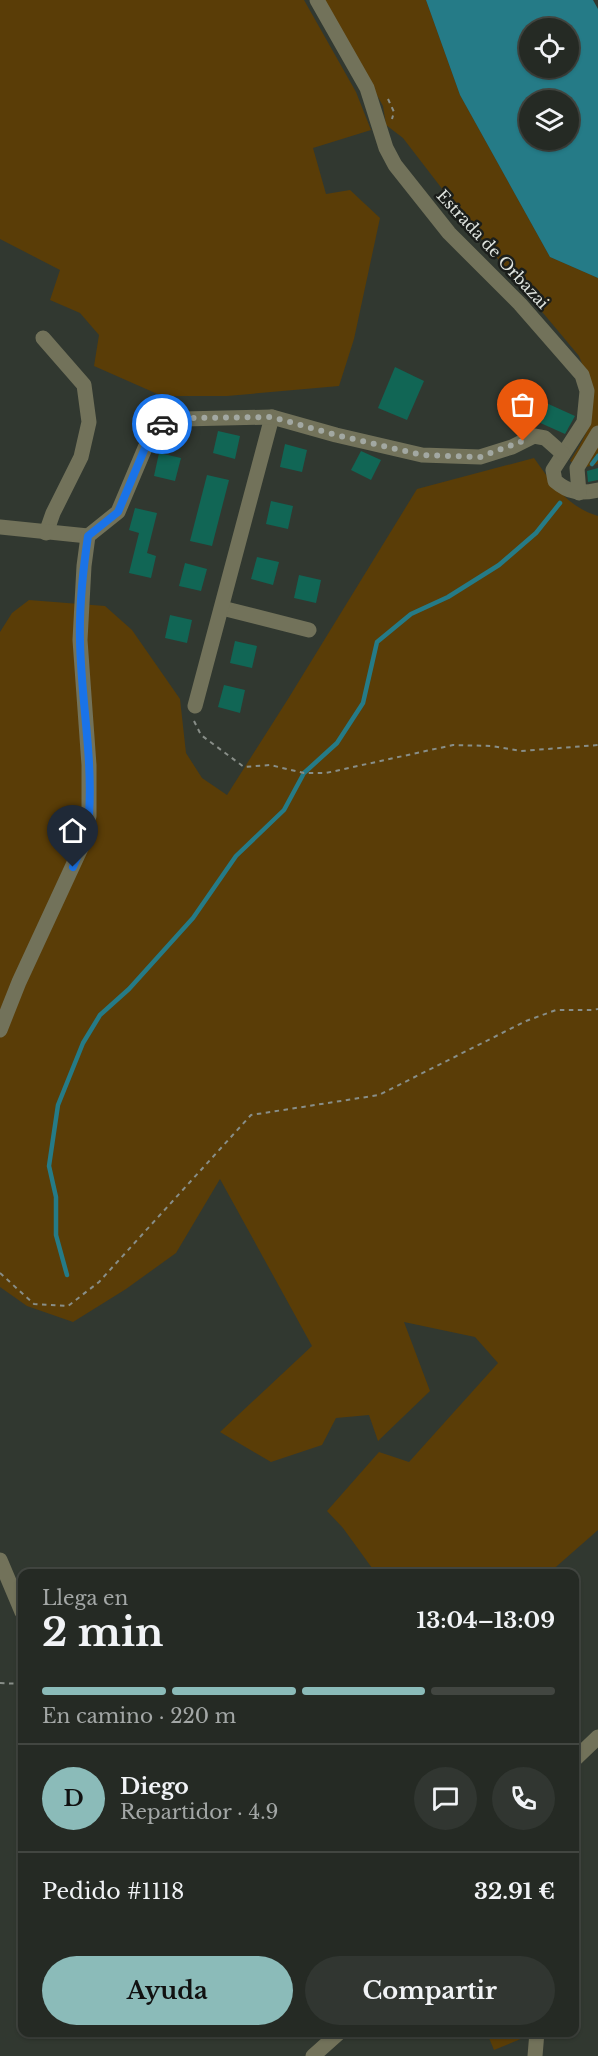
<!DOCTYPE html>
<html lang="es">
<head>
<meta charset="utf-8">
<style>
  body { margin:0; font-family:"Libre Baskerville",serif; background:#313631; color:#f1f3f6; height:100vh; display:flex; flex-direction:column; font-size:22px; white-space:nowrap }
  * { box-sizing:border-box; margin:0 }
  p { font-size:20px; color:#a3a7a6 }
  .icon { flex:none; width:33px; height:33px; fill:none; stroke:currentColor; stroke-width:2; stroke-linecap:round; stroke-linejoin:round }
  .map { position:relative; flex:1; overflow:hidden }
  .sheet { position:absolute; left:18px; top:1569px; width:561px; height:468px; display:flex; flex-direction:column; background:#252a24; border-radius:12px; box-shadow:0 2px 4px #0004,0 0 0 2px #424641 }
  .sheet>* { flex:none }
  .buttons { position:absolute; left:519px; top:18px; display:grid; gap:12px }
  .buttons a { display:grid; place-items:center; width:60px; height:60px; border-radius:50%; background:#252a24; box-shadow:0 2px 4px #0004,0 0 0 2px #424641; font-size:30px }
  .pin { position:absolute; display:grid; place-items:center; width:51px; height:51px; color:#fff; margin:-62px -26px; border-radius:50% 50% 50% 0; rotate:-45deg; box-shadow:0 0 6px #0007 }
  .pin .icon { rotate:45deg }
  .courier { position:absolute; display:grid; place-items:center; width:60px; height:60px; margin:-30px; border:4px solid #1a73e8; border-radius:50%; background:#fff; color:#222; box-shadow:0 2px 8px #0007 }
  .summary em { font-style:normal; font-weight:700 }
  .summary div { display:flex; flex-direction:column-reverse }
  .summary { display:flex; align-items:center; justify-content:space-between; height:102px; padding:0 24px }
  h1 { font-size:39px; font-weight:700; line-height:45px }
  .bar { display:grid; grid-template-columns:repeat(4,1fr); gap:9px 6px; align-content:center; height:72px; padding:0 24px }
  .bar i { height:8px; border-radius:4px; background:#424641 }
  .bar .selected { background:#8bbbb9 }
  .bar p { grid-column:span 4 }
  .line { display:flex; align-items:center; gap:15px; padding:0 24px; border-top:2px solid #424641 }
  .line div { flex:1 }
  .round { display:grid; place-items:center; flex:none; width:63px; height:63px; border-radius:32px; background:#313631 }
  .cta { display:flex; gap:12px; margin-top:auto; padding:12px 24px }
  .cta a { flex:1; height:69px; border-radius:36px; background:#8bbbb9; color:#111; font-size:24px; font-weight:700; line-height:69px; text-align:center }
  .cta a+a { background:#313631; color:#f1f3f6 }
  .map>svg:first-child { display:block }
  .green { fill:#5a3d07 }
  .water { fill:#257b87; fill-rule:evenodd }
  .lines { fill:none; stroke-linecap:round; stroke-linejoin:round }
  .stream { stroke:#257b87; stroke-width:4.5 }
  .building { fill:#165 }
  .path { stroke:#888e88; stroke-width:2; stroke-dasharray:4.5 4.5; stroke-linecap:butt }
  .minor { stroke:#72725a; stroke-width:15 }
  .done { stroke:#a2a8a2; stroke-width:6; stroke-dasharray:0 10.8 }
  .route { stroke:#1a73e8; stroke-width:8 }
  .labels { text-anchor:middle; stroke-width:5; stroke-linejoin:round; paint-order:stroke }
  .street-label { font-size:16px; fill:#dfe4df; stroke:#1b1e1b }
</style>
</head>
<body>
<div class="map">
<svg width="598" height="2056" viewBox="0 0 598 2056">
  <rect width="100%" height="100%" fill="#313830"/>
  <g class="green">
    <polygon points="0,0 304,0 356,92 371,130 313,148 326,194 350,190 380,218 354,339 339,386 227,396 162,396 94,366 99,335 80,313 50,300 60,270 0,239"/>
    <path d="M324,0H426L460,95L550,257L598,278V464L582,468L570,461C598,418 598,404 579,356L473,229L403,138L386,125L383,106Z"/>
    <path d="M534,458C552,483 567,507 598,516V1530L549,1573H369L372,1568L343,1528L327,1511L379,1452L409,1462L498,1363L475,1337L404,1322L430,1391L378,1441L369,1415L336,1418L322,1445L271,1462L220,1432L312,1346L220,1179L176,1253L126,1289L73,1322L27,1306L0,1287V632L12,613L29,600L105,606L132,630L180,699L186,753L202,778L227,795L288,699L417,489Z"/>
    <polygon points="487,2033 524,2033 523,2038 494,2050"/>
  </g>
  <path class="water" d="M426,0H593L598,9V278L550,257L460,95ZM530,28H568V68H530ZM530,100H568V140H530Z"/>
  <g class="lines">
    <g class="stream">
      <polyline points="592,464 598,456"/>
      <polyline points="67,1275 56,1235 56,1197 49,1166 58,1105 83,1043 100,1015 129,989 193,918 236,856 284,810 304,773 337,743 363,703 377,642 411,614 448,597 499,565 536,533 560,503"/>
    </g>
  </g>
  <g class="building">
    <polygon points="395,367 424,381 407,420 378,408"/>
    <polygon points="544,402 575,416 565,434 536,421"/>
    <polygon points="218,431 240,436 235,459 213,453"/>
    <polygon points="285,444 307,450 302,472 280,467"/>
    <polygon points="361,451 381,460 371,480 351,470"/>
    <polygon points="159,453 181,458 175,481 154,476"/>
    <polygon points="598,468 598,480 588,482 587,471"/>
    <polygon points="207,475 229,480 212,546 190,541"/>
    <polygon points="271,501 293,506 288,529 266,524"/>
    <polygon points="135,508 157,513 147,553 156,556 151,578 129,573 139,533 129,530"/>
    <polygon points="257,557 279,562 273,585 251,579"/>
    <polygon points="185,563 207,569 201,591 179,586"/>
    <polygon points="299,575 321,580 316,603 294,598"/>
    <polygon points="170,615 192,620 187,643 165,638"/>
    <polygon points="235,641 257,646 252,668 230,663"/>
    <polygon points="224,685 245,690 240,713 218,707"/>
  </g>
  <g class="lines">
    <g class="path">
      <polyline points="388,99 394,112 392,119"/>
      <polyline points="194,721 201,735 244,767 270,765 304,773 326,773 453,745 492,746 521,751 598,745"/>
      <polyline points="0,1273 34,1304 68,1306 99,1282 251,1115 379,1095 526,1021 556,1010 592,1010 598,1009"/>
      <polyline points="0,1683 22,1684"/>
    </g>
    <g class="minor">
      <path d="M317,0L367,88L386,148L395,165L449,233L520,304L582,375L587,391L584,422L553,470L555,481C569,493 580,494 598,490"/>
      <polyline points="43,338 84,385 89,422 81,457 53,513 46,533"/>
      <polyline points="579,493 577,468 598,433"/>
      <polyline points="0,527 88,536"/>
      <polyline points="222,608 309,630"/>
      <polyline points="195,706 272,417"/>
      <polyline points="0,1030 19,982 81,848 89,816 89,765 80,640 84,566 88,536 118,512 145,448 159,425 183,419 272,417 336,435 422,455 480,457 512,447 534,436 545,438 563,454"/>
      <polyline points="0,1560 22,1612"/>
      <polyline points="574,1760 598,1737"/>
      <polyline points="313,2056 340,2032"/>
      <polyline points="535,2056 537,2032"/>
    </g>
  </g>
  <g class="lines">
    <polyline class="done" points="162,424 183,418 272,417 336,435 422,455 480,457 523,441"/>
    <path class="route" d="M73,867C80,851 88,832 89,815C93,757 81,699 80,641C79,607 83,570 88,536L118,512L145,448L159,425L162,424"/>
  </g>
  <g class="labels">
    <g class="street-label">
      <text transform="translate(493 249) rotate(47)" y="6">Estrada de Orbazai</text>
    </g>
  </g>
</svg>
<div class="buttons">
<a><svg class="icon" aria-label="locate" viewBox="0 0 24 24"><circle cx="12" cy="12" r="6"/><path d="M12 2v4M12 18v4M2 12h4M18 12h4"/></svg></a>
<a><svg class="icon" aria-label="layers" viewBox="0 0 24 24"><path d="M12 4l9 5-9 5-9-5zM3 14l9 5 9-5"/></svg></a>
</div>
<div class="pin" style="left:523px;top:441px;background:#ea580c"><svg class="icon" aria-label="bag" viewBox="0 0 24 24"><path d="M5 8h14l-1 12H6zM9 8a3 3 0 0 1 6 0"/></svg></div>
<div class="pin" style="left:73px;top:867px;background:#1f2937"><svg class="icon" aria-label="home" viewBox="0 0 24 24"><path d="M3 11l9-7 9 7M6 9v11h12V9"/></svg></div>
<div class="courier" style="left:162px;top:424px"><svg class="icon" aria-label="car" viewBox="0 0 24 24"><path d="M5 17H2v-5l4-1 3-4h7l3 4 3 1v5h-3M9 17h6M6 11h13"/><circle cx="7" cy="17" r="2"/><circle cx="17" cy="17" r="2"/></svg></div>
<section class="sheet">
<div class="summary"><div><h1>2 min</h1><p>Llega en</p></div><em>13:04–13:09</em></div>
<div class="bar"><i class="selected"></i><i class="selected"></i><i class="selected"></i><i></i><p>En camino · 220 m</p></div>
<div class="line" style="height:108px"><b class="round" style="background:#8bbbb9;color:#111">D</b><div><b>Diego</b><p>Repartidor · 4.9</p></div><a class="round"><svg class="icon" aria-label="chat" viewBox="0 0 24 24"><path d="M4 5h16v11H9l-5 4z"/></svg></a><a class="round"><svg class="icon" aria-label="phone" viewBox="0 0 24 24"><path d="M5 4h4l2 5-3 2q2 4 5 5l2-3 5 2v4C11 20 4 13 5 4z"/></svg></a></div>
<div class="line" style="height:78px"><div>Pedido #1118</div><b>32.91 €</b></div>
<div class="cta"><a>Ayuda</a><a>Compartir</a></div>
</section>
</div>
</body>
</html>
